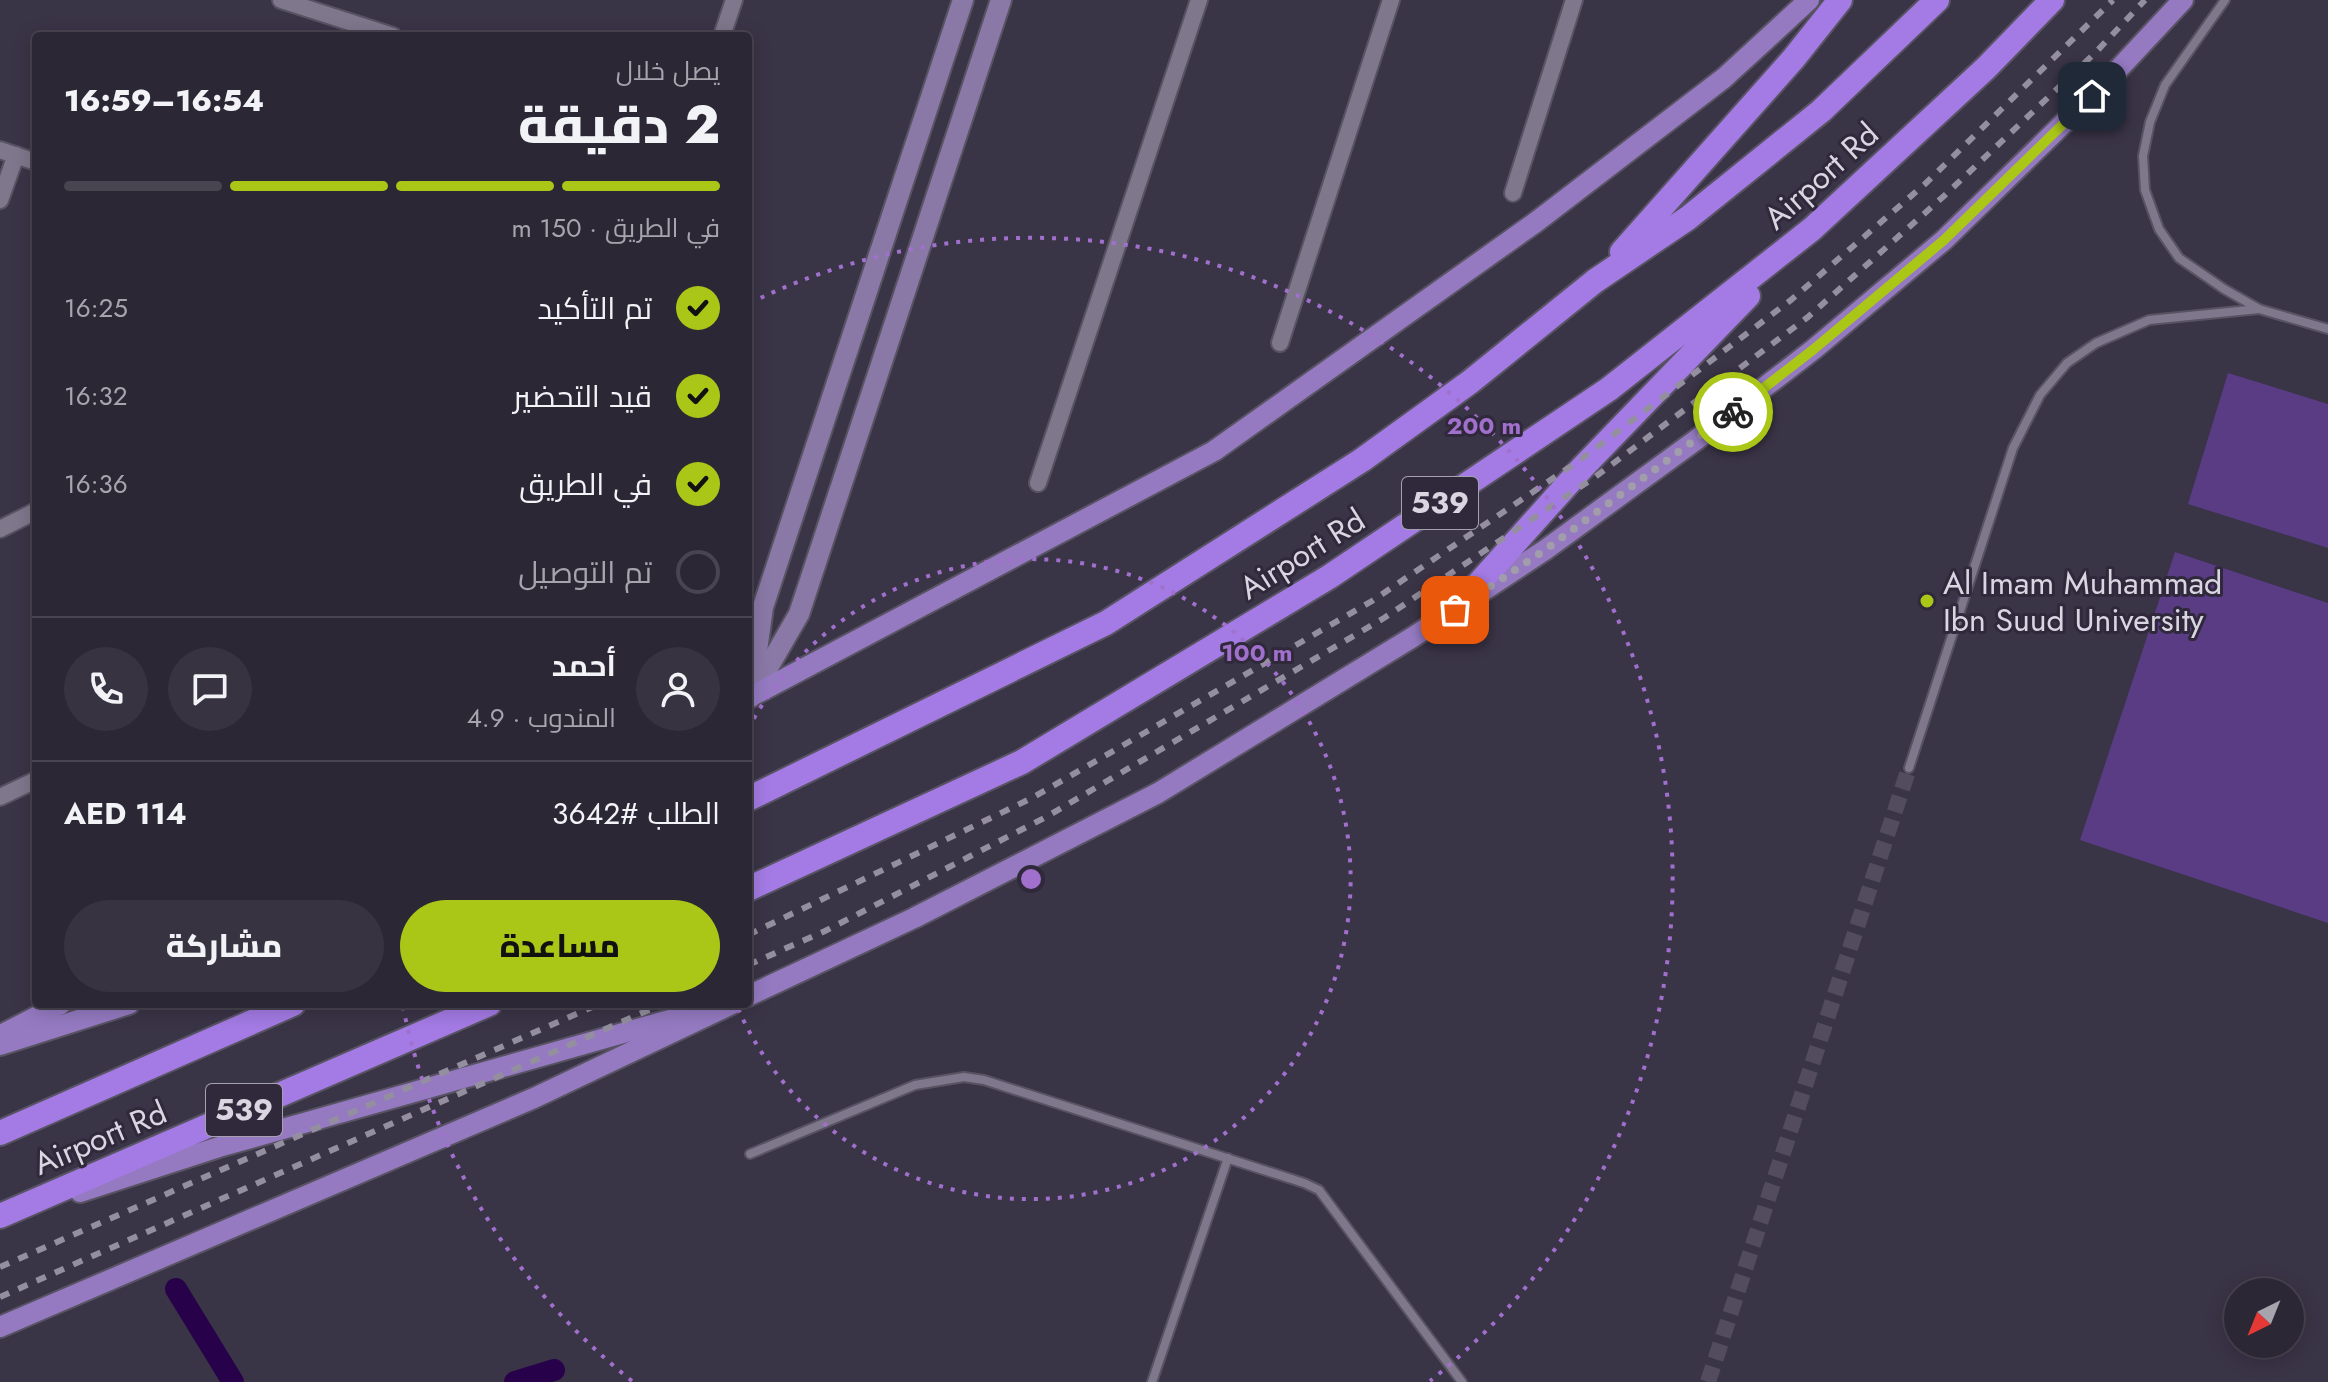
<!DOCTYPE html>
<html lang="ar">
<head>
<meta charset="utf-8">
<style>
  body { margin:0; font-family:Jost,Cairo,sans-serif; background:#383341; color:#f1f3f6; direction:rtl; height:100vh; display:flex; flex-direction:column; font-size:30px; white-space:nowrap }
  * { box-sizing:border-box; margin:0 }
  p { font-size:26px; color:#a6a5ad }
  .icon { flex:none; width:44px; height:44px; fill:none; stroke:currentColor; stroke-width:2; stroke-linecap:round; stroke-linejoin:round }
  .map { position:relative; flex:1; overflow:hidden; direction:ltr }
  .side { position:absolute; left:32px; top:32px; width:720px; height:976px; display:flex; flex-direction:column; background:#2c2735; border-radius:8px; box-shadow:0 4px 20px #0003,0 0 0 2px #484450; direction:rtl }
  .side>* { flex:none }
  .needle { width:52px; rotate:223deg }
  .tools { position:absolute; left:2224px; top:1278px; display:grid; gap:16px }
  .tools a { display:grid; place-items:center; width:80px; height:80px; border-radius:50%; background:#2c2735; box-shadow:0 4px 20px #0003,0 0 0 2px #484450; font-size:40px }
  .pin { position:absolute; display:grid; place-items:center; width:68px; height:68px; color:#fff; margin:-34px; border-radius:16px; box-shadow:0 4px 12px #0006 }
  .courier { position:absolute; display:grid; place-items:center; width:80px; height:80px; margin:-40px; border:6px solid #aac718; border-radius:50%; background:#fff; color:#222; box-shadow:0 2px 10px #0007 }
  .overview em { font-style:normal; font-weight:800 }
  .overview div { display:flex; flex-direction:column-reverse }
  .overview { display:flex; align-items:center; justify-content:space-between; height:136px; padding:0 32px }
  h1 { font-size:52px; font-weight:800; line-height:60px }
  .bar { display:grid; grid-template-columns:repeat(4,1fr); gap:12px 8px; align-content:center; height:96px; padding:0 32px }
  .bar i { height:10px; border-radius:6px; background:#484450 }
  .bar .selected { background:#aac718 }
  .bar p { grid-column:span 4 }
  .line { display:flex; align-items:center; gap:20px; padding:0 32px; border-top:2px solid #484450 }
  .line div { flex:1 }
  .round { display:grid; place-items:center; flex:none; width:84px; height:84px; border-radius:42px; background:#383341 }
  ol { padding:0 32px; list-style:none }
  li { display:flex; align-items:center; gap:24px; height:88px }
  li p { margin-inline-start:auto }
  li .icon { padding:8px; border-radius:50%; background:#aac718; color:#111; stroke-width:4 }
  li:last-child { color:#a6a5ad }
  li i { width:44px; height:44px; border:4px solid #484450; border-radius:50% }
  .action { display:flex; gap:16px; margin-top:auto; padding:16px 32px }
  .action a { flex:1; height:92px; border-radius:48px; background:#aac718; color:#111; font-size:32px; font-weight:800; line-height:92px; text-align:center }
  .action a+a { background:#383341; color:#f1f3f6 }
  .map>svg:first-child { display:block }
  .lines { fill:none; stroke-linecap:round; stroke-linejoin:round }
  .canal { stroke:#27024a; stroke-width:22 }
  .building { fill:#593c84 }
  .street-tunnel { stroke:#524c5e; stroke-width:16; stroke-dasharray:16 8; stroke-linecap:butt }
  .lane-casing { stroke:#585363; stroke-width:12 }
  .street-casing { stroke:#585363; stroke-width:20 }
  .secondary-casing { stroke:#585363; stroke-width:24 }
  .primary-casing { stroke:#585363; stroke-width:24 }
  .highway-casing { stroke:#585363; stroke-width:28 }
  .lane { stroke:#7f788d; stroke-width:8 }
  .street { stroke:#7f788d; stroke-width:16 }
  .secondary { stroke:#8a79a7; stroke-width:20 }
  .primary { stroke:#957ac2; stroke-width:20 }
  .highway { stroke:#a47be5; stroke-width:24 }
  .rail { stroke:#948f9e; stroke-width:6; stroke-dasharray:10 10; stroke-linecap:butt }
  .done { stroke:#a19dab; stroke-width:8; stroke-dasharray:0 14.4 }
  .route { stroke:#aac718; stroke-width:10 }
  .ring { fill:none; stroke:#a170cd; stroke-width:4; stroke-dasharray:4 8 }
  .poi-dot { fill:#aac718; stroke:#30293c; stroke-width:3 }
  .labels { text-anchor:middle; stroke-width:6; stroke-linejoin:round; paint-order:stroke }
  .shield { fill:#30293c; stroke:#a6a1b0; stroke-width:2 }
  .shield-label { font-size:30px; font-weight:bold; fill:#d9d5e1 }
  .street-label { font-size:32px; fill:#d9d5e1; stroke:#30293c }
  .poi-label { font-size:32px; fill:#d9d5e1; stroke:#30293c; text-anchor:start }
  .centre { fill:#a170cd; stroke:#30293c; stroke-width:4 }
  .ring-label { font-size:24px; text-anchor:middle; font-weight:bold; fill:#a170cd; stroke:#30293c; stroke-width:6; stroke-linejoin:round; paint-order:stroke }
</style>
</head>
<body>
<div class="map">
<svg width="2328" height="1382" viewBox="0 0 2328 1382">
  <rect width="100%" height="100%" fill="#3a3447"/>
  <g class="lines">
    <g class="canal">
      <polyline points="176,1289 233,1382"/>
      <polyline points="515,1382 554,1370"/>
    </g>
  </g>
  <g class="building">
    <polygon points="2228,373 2328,404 2328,548 2188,504"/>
    <polygon points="2175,552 2328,603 2328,923 2080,840"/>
  </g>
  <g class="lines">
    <polyline class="street-tunnel" points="1708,1382 1909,768"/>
    <g class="lane-casing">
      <g id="lane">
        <polyline points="2225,0 2165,85 2150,122 2143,156 2145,190 2159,229 2179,258 2224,289 2259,309 2328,329"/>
        <polyline points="1909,768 2013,448 2040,395 2067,363 2096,343 2149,320 2259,309"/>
        <polyline points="750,1154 915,1085 964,1077 984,1080 1304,1183 1319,1190 1462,1382"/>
        <polyline points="1152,1382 1228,1158"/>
      </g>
    </g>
    <g class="street-casing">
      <g id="street">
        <polyline points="281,0 393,36"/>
        <polyline points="722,36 734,0"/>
        <polyline points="0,150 36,162"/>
        <polyline points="1513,193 1574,0"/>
        <polyline points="0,200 16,155"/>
        <polyline points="1280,343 1391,0"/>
        <polyline points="1038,483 1199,0"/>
        <polyline points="0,529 36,511"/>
        <polyline points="0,797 36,780"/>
      </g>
    </g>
    <g class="secondary-casing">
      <g id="secondary">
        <polyline points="752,687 763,607 963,0"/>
        <polyline points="751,697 799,614 1001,0"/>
      </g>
    </g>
    <g class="primary-casing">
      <g id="primary">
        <polyline points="748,698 1214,451 1536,222 1724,78 1809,0"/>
        <polyline points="748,996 914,918 1158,793 1413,637 1545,550 1696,440 1814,349 1944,240 2113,75 2183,0"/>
        <polyline points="1,1035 61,1004"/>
        <polyline points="0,1045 129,1004"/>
        <polyline points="80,1192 219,1147 687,1015"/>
        <polyline points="0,1327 534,1098 732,1004"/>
      </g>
    </g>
    <g class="highway-casing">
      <g id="highway">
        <polyline points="1622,252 1794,58 1840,0"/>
        <polyline points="1455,610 1582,468 1748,296"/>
        <polyline points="748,799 1106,623 1362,460 1470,382 1595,281 1688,218 1821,111 1937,0"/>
        <polyline points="748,889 1022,762 1329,577 1609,389 1812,229 1986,68 2052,0"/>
        <polyline points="0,1133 293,1004"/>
        <polyline points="0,1216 489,1004"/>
      </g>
    </g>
    <use href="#lane" class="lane"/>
    <use href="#street" class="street"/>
    <use href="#secondary" class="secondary"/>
    <use href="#primary" class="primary"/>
    <use href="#highway" class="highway"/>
    <g class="rail">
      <polyline points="748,935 1032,798 1372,601 1580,460 1791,300 1925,184 2113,0"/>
      <polyline points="748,965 825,931 1046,817 1384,618 1595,477 1808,317 1944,196 2096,52 2145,0"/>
      <polyline points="0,1267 599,1004"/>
      <polyline points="0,1297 662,1004"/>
    </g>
  </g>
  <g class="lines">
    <polyline class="done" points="1455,610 1545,550 1733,412"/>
    <polyline class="route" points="1733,412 1814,349 1944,240 2092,96"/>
  </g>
  <g class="ring">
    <path d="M748 729A320 320 0 1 1 736 1004"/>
    <path d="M632 1381A641 641 0 0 1 403 1007M750 303A641 641 0 0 1 1430 1381"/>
  </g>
  <circle class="poi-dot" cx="1927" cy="601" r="8"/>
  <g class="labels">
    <g class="shield">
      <rect x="1402" y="477" width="76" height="52" rx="6"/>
      <rect x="206" y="1084" width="76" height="52" rx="6"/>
    </g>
    <g class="shield-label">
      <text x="1440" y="513">539</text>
      <text x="244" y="1120">539</text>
    </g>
    <g class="street-label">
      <text transform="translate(1821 176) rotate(-42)" y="11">Airport Rd</text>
      <text transform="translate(1302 554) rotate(-32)" y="11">Airport Rd</text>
      <text transform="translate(100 1138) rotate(-23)" y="11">Airport Rd</text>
    </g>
    <g class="poi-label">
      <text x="1943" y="594">Al Imam Muhammad<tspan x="1943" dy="37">Ibn Suud University</tspan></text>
    </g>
  </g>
  <circle cx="1031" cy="879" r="12" class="centre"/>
  <g class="ring-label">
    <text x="1484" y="434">200 m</text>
    <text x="1257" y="661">100 m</text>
  </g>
</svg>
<div class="tools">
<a><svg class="needle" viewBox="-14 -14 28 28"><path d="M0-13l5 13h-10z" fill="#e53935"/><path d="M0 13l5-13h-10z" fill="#a6a5ad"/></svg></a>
</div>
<div class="pin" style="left:1455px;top:610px;background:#ea580c"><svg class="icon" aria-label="bag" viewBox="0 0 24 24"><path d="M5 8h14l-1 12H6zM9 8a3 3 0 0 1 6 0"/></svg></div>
<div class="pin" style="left:2092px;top:96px;background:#1f2937"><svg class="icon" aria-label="home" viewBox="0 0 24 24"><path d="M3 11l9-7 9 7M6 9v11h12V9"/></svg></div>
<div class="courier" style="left:1733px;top:412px"><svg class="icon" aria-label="bike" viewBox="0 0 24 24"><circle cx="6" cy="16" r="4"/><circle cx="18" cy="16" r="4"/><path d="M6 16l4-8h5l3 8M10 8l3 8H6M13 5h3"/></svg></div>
<section class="side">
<div class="overview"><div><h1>2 دقيقة</h1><p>يصل خلال</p></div><em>16:54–16:59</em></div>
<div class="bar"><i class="selected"></i><i class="selected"></i><i class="selected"></i><i></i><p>في الطريق · 150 m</p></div>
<ol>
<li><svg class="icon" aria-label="check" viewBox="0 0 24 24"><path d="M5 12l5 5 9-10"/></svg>تم التأكيد<p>16:25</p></li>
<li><svg class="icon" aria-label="check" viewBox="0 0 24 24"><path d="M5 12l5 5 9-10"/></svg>قيد التحضير<p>16:32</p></li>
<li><svg class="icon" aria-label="check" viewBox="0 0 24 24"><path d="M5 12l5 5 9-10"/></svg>في الطريق<p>16:36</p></li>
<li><i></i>تم التوصيل</li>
</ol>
<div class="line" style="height:144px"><a class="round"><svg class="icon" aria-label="person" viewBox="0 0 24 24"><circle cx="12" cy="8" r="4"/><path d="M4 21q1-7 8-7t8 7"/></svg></a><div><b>أحمد</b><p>المندوب · 4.9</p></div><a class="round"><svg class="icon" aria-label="chat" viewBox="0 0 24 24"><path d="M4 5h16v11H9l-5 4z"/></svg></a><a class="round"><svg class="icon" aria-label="phone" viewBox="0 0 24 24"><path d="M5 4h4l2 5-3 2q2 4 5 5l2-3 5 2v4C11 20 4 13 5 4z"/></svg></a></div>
<div class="line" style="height:104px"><div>الطلب #3642</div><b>AED 114</b></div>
<div class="action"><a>مساعدة</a><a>مشاركة</a></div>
</section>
</div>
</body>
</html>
